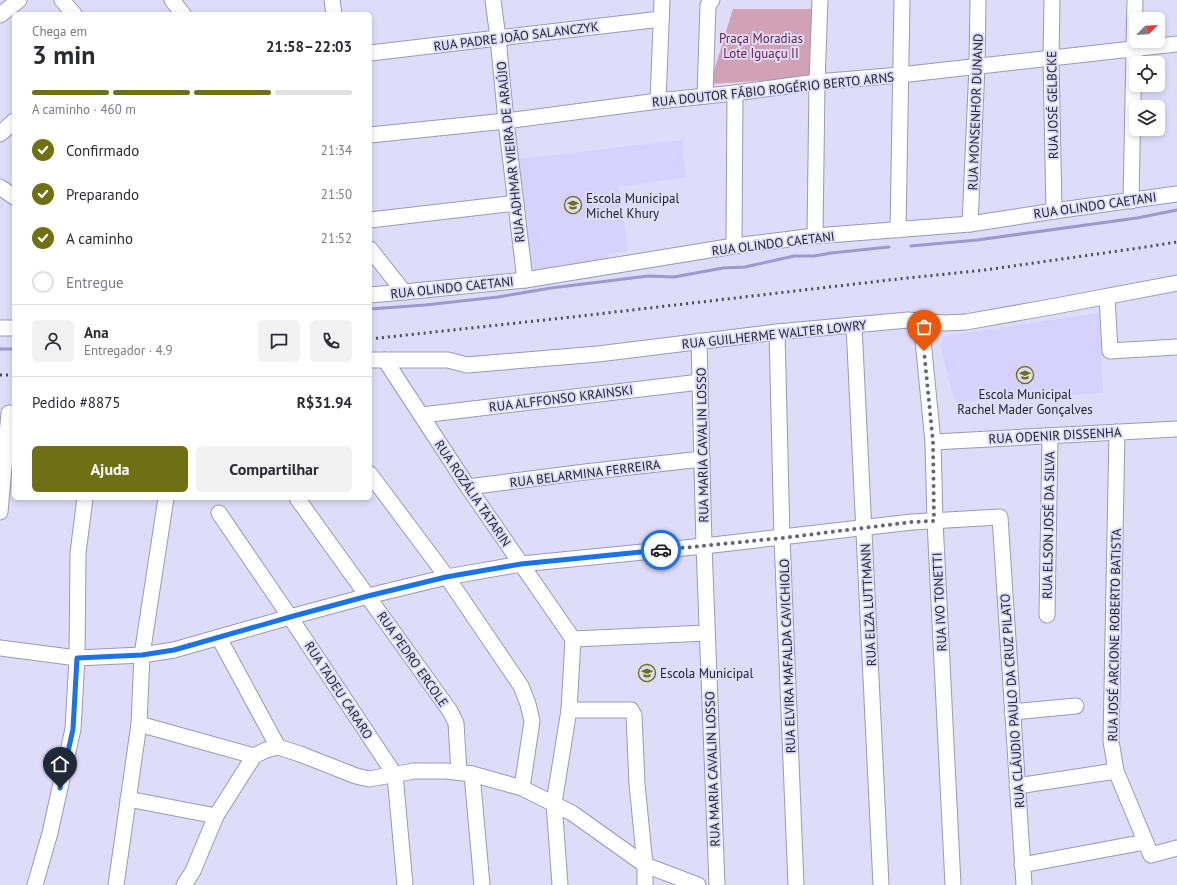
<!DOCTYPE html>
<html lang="pt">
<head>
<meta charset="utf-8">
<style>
  body { margin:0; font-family:"PT Sans",sans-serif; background:#f2f2f3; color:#2b2b33; height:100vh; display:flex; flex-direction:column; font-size:15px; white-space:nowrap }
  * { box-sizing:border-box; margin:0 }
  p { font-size:13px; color:#7c7c81 }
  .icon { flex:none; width:22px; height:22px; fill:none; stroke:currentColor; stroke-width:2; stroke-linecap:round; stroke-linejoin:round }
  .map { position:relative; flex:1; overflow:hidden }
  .details { position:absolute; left:12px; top:12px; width:360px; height:488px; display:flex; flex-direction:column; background:#fff; border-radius:6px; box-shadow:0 2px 6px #0003 }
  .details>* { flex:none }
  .needle { width:26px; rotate:65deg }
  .buttons { position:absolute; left:1129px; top:12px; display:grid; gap:8px }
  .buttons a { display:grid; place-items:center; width:36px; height:36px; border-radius:6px; background:#fff; box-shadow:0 2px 6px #0003; font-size:20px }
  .pin { position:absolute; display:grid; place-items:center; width:34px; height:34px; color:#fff; margin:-41px -17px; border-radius:50% 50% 50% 0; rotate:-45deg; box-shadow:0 0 4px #0007 }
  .pin .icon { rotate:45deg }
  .courier { position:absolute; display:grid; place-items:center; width:40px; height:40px; margin:-20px; border:3px solid #1a73e8; border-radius:50%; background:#fff; color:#222; box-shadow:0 1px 5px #0007 }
  .head em { font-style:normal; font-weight:800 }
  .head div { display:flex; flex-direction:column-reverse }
  .head { display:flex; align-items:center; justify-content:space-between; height:68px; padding:0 20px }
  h1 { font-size:26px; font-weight:800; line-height:30px }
  .bar { display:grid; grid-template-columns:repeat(4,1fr); gap:6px 4px; align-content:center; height:48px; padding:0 20px }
  .bar i { height:5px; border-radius:3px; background:#e1e1e2 }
  .bar .active { background:#6f7014 }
  .bar p { grid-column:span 4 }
  .line { display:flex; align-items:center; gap:10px; padding:0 20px; border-top:1px solid #e1e1e2 }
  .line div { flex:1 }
  .round { display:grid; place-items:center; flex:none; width:42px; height:42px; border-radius:6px; background:#f2f2f3 }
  ol { padding:0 20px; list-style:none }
  li { display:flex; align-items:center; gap:12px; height:44px }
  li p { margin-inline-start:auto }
  li .icon { padding:4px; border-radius:50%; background:#6f7014; color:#fff; stroke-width:4 }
  li:last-child { color:#7c7c81 }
  li i { width:22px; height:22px; border:2px solid #e1e1e2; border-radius:50% }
  .primary-button { display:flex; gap:8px; margin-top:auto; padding:8px 20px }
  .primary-button a { flex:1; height:46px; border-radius:6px; background:#6f7014; color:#fff; font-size:16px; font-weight:800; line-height:46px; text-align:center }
  .primary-button a+a { background:#f2f2f3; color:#2b2b33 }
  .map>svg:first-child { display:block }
  .built { fill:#d6d1fe }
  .green { fill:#d1a1b6 }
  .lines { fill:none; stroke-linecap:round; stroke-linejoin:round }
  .stream { stroke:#9f97d0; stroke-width:3 }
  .minor-casing { stroke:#9b97ba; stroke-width:17 }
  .minor { stroke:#fff; stroke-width:15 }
  .rail { stroke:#4b495a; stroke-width:3; stroke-dasharray:2 4; stroke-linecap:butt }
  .done { stroke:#656377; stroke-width:4; stroke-dasharray:0 7.2 }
  .route { stroke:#1a73e8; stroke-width:5 }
  .labels { text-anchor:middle; stroke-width:4; stroke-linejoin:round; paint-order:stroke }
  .street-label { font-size:13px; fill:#242230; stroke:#dfdcfa }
  .park-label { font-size:13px; fill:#6b224a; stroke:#dfdcfa }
  .poi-label { font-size:13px; fill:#242230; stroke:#dfdcfa; text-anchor:start }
</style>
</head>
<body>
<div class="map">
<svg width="1177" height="885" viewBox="0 0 1177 885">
  <rect width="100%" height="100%" fill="#dfdcfa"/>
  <g class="built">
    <polygon points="682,140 686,177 619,187 628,251 607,254 608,260 532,270 519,159"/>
    <polygon points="1099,313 1103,393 955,402 940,345 945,336"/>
  </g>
  <polygon class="green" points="733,9 815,9 809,78 710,84"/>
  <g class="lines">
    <g class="stream">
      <polyline points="911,246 977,240 1137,218 1177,210"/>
      <polyline points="370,309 425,305 498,297 551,288 648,276 674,277 723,268 745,267 794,256 814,256 831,253 889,247"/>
      <polyline points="0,349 14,349"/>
    </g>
    <g class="minor-casing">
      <g id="minor">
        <polyline points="62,0 74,14"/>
        <polyline points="172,0 183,14"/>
        <polyline points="332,0 334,14"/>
        <polyline points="493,0 498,38 506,121 525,280"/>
        <polyline points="1052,0 1051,58 1054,211"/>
        <polyline points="0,15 19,0"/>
        <polyline points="370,53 661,19"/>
        <polyline points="705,96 708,5 712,0"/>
        <polyline points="658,101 662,0"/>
        <polyline points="0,134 14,121"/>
        <polyline points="370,135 506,121 658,101 735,93 817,82 900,75 1177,44"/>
        <polyline points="0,187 14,197"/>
        <polyline points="1131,201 1135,0"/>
        <polyline points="370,220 516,203"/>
        <polyline points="970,224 977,66 978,0"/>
        <polyline points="898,230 902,0"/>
        <polyline points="815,236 817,82 820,0"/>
        <polyline points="734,246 735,93"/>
        <polyline points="370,249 404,292"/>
        <polyline points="370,295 404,292 525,280 734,246 815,236 970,224 1054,211 1177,194"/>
        <polyline points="1107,297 1110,351 1177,347"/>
        <polyline points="921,320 933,442 935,521 953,885"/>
        <polyline points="854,325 881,885"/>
        <polyline points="0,328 14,328"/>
        <polyline points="777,332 782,538 796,885"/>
        <polyline points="699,341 704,546 717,885"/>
        <polyline points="370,360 448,360 467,365 598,354 777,332 908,320 944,323 966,322 1056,306 1177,283"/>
        <polyline points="385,360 468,487 573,639 569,710 554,803 560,885"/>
        <polyline points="422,415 700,382"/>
        <polyline points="1117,432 1111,741 1116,771 1151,855 1177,848"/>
        <polyline points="933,442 1177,429"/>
        <polyline points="370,474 447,577 521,686 528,704 532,721 522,788"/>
        <polyline points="468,487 585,472 702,459"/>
        <polyline points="297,498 450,711 456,723 459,772"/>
        <polyline points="0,512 9,413"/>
        <polyline points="219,513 290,617 395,775 405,885"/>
        <polyline points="1047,615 1050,436"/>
        <polyline points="219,638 278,747"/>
        <polyline points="573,639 707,633"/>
        <polyline points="0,648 77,658 142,655 174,650 290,617 368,596 447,577 521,564 704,546 912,522 1000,517 1024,885"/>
        <polyline points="569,710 631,710 634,715 637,784 645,865 645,885"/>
        <polyline points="1012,712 1076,706"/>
        <polyline points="139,724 254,756"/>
        <polyline points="472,774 482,885"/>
        <polyline points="1017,786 1116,771"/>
        <polyline points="128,799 216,816"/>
        <polyline points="1022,865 1145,842"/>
        <polyline points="35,885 50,833 73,729 77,658 78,553 85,498"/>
        <polyline points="116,885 139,724 142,655 166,498"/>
        <polyline points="184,885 193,871 216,816 254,756 266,750 278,747 300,754 356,776 369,779 414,771 446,771 472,774 522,788 572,813 645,865 698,885"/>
      </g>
    </g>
    <use href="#minor" class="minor"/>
    <g class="rail">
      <polyline points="370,339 581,316 898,279 985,270 1139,248 1177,242"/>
      <polyline points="0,375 14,375"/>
    </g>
  </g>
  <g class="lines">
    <polyline class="done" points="661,550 782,538 912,522 934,521 933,442 924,351"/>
    <polyline class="route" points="60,788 73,729 77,658 142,655 174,650 290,617 368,596 446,577 521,564 661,550"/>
  </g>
  <defs>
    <g id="school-ring" transform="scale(0.9)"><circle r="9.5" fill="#dfdcfa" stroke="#6f7014" stroke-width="1.5"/><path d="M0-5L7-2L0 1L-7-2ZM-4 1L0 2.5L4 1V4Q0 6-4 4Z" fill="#6f7014"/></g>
  </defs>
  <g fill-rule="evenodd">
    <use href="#school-ring" x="573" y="205"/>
    <use href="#school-ring" x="1025" y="375"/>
    <use href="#school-ring" x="647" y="673"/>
  </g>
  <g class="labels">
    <g class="street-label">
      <text transform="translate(516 36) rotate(-7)" y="5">RUA PADRE JOÃO SALANCZYK</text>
      <text transform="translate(773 89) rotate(-6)" y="5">RUA DOUTOR FÁBIO ROGÉRIO BERTO ARNS</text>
      <text transform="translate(1052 105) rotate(-91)" y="5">RUA JOSÉ GELBCKE</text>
      <text transform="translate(975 112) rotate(-88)" y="5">RUA MONSENHOR DUNAND</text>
      <text transform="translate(510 152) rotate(-96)" y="5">RUA ADHMAR VIEIRA DE ARAÚJO</text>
      <text transform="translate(1095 205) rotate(-8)" y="5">RUA OLINDO CAETANI</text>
      <text transform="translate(773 243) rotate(-7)" y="5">RUA OLINDO CAETANI</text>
      <text transform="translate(452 287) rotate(-6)" y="5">RUA OLINDO CAETANI</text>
      <text transform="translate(774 334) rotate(-6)" y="5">RUA GUILHERME WALTER LOWRY</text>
      <text transform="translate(561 398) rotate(-7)" y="5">RUA ALFFONSO KRAINSKI</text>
      <text transform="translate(1055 435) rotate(-3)" y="5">RUA ODENIR DISSENHA</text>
      <text transform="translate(702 445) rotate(-91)" y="5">RUA MARIA CAVALIN LOSSO</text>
      <text transform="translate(585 473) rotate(-7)" y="5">RUA BELARMINA FERREIRA</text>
      <text transform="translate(473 493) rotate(56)" y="5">RUA ROZÁLIA TATARIN</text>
      <text transform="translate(1048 525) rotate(-89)" y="5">RUA ELSON JOSÉ DA SILVA</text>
      <text transform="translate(939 602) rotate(-93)" y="5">RUA IVO TONETTI</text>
      <text transform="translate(868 605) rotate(-93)" y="5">RUA ELZA LUTTMANN</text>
      <text transform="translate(1114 635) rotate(-89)" y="5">RUA JOSÉ ARCIONE ROBERTO BATISTA</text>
      <text transform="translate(787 656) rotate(-92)" y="5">RUA ELVIRA MAFALDA CAVICHIOLO</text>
      <text transform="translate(413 659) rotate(55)" y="5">RUA PEDRO ERCOLE</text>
      <text transform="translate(339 690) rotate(57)" y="5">RUA TADEU CARARO</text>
      <text transform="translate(1012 701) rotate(-94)" y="5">RUA CLÁUDIO PAULO DA CRUZ PILATO</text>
      <text transform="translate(712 769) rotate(-92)" y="5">RUA MARIA CAVALIN LOSSO</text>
    </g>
    <g class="park-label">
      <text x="761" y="43">Praça Moradias<tspan x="761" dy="15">Lote Iguaçu II</tspan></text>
    </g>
    <g class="poi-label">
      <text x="586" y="203">Escola Municipal<tspan x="586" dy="15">Michel Khury</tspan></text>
      <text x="1025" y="399" text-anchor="middle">Escola Municipal<tspan x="1025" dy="15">Rachel Mader Gonçalves</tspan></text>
      <text x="660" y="678">Escola Municipal</text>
    </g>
  </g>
</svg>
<div class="buttons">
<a><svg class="needle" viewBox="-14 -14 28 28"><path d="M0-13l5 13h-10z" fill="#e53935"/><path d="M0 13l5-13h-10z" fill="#7c7c81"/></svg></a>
<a><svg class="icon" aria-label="locate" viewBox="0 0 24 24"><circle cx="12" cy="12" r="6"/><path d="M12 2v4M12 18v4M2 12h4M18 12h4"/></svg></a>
<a><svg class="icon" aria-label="layers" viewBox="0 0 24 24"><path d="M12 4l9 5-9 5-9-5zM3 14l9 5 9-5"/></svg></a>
</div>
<div class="pin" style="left:924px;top:351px;background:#ea580c"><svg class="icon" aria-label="bag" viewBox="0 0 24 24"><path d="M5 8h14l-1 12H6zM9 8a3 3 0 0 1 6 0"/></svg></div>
<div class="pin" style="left:60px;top:788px;background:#1f2937"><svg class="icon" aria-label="home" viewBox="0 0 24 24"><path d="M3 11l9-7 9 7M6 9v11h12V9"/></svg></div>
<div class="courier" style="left:661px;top:550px"><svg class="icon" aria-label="car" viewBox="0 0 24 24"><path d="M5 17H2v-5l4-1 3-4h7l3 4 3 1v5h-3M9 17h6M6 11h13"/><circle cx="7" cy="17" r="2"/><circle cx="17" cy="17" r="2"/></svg></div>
<section class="details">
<div class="head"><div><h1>3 min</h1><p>Chega em</p></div><em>21:58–22:03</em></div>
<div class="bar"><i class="active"></i><i class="active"></i><i class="active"></i><i></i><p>A caminho · 460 m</p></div>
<ol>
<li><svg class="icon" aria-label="check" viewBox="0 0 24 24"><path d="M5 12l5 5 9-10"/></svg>Confirmado<p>21:34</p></li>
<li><svg class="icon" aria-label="check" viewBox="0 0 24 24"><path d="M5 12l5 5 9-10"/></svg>Preparando<p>21:50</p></li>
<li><svg class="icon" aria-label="check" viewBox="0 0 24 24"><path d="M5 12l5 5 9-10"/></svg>A caminho<p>21:52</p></li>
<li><i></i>Entregue</li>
</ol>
<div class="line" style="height:72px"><a class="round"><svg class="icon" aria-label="person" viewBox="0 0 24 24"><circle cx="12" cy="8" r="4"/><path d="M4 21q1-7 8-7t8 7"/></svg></a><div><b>Ana</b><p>Entregador · 4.9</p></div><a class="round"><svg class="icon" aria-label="chat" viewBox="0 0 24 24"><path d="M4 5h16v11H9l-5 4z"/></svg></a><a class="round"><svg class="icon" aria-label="phone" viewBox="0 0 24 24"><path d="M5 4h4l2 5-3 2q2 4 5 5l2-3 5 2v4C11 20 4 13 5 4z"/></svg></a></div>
<div class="line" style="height:52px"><div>Pedido #8875</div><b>R$31.94</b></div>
<div class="primary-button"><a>Ajuda</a><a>Compartilhar</a></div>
</section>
</div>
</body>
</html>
